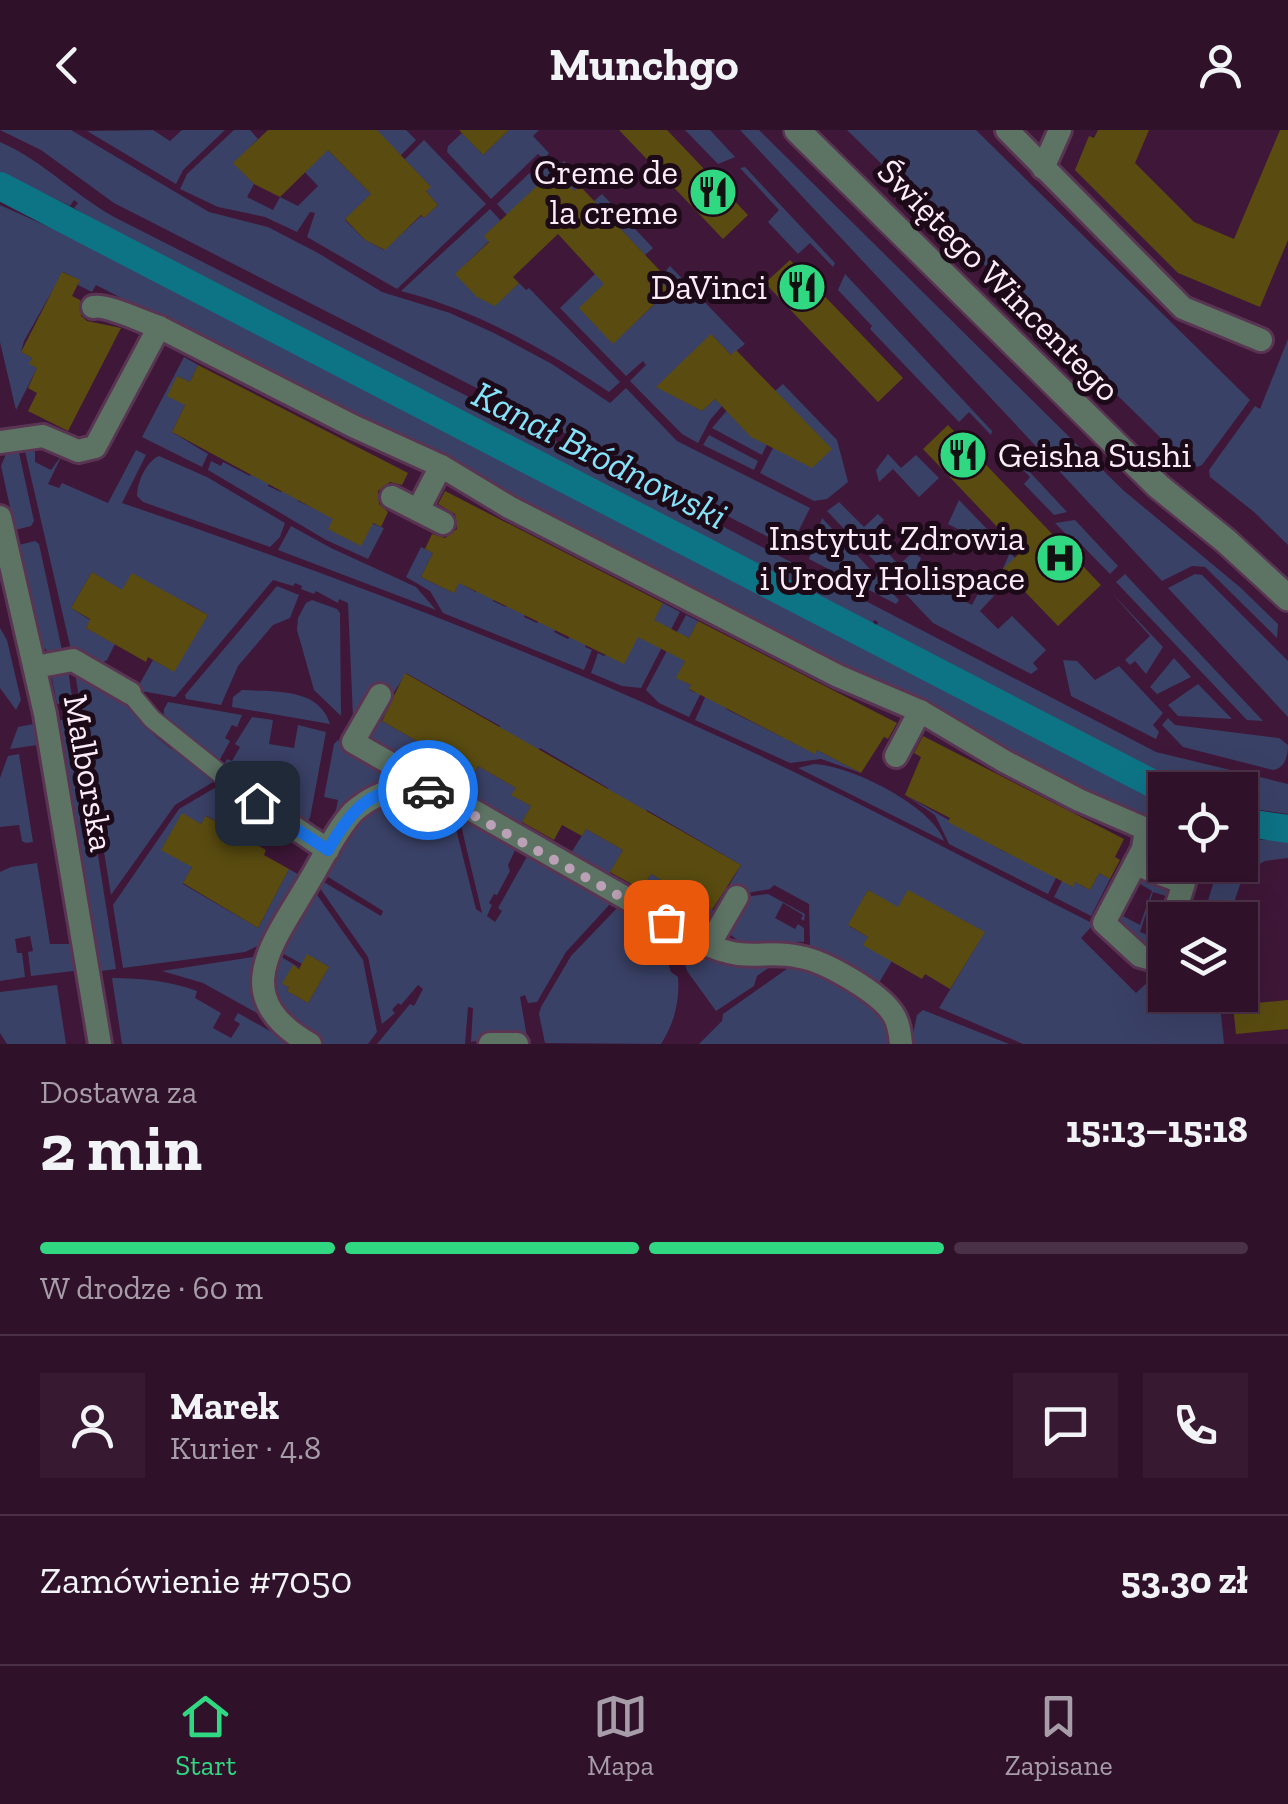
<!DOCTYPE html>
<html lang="pl">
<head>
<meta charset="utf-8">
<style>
  body { margin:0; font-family:"Zilla Slab",serif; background:#371a32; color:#f1f3f6; height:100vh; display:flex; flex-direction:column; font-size:38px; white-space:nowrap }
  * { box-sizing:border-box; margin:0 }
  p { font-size:32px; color:#a79da8 }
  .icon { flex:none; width:55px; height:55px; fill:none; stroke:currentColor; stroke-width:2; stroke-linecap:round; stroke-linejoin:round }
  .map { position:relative; height:914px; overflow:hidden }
  .details { display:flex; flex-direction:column; background:#2f112a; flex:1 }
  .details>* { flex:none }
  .buttons { position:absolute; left:1148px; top:642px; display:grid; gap:20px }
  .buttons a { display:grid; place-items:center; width:110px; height:110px; border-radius:0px; background:#2f112a; box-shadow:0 10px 40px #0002,0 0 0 2px #4a3147; font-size:50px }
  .pin { position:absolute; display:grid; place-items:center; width:85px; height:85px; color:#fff; margin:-42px; border-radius:20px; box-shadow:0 5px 15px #0006 }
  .courier { position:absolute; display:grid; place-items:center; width:100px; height:100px; margin:-50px; border:8px solid #1a73e8; border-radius:50%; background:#fff; color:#222; box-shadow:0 2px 12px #0007 }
  .headline em { font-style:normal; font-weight:700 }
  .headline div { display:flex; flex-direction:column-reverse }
  .headline { display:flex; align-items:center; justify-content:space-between; height:170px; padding:0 40px }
  h1 { font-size:65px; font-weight:700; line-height:75px }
  .bar { display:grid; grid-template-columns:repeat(4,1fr); gap:15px 10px; align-content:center; height:120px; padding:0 40px }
  .bar i { height:12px; border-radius:8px; background:#4a3147 }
  .bar .selected { background:#31d882 }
  .bar p { grid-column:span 4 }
  .line { display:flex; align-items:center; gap:25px; padding:0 40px; border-top:2px solid #4a3147 }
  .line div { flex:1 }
  .round { display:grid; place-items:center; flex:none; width:105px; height:105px; border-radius:0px; background:#371a32 }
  header { display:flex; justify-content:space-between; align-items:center; height:130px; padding:0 40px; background:#2f112a; font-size:45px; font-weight:700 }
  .tab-bar { display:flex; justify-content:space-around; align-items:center; height:140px; border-top:2px solid #4a3147; background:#2f112a; font-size:28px; color:#a79da8 }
  .tab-bar a { display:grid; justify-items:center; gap:5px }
  .tab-bar .selected { color:#31d882 }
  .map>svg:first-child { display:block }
  .green { fill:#3a4166 }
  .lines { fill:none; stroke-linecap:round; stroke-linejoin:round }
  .canal { stroke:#0d7486; stroke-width:28 }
  .building { fill:#5a4c10 }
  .pedestrian-casing { stroke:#593553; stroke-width:22 }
  .minor-casing { stroke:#593553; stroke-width:28 }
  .tertiary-casing { stroke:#593553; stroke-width:30 }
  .pedestrian { stroke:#5d7364; stroke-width:18 }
  .minor { stroke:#5d7364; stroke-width:22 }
  .tertiary { stroke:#5d7364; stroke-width:25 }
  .done { stroke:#baa1b5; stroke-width:10; stroke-dasharray:0 18 }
  .route { stroke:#1a73e8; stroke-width:12 }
  .labels { text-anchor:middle; stroke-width:10; stroke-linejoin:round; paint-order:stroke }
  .poi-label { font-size:35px; fill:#fcecf8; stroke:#1c0a18; text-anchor:end }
  .street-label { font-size:35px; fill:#fcecf8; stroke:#1c0a18 }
  .water-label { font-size:38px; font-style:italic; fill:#85e3f9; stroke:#1c0a18 }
</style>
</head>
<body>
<header><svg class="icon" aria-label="back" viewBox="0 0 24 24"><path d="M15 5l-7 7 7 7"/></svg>Munchgo<svg class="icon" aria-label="person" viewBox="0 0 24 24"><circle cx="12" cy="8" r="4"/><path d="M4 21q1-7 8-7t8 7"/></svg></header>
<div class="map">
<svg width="1288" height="914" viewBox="0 0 1288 914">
  <rect width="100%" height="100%" fill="#3f1738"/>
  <g class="green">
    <polygon points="0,0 71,0 209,82 268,97 318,123 382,162 450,183 494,203 552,234 610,273 626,258 677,311 810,378 790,418 114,73 41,20"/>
    <polygon points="153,0 170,11 182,0 225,0 183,40 176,54 87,1"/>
    <polygon points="234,0 250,0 258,9 234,33 254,54 247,67 273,80 280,67 298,76 318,56 300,37 323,15 371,64 345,90 365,110 384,120 421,86 424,88 438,75 426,61 430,56 406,31 402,32 424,10 486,74 397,159 307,107 315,83 310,82 297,102 265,87 218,77 180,59 187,44"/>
    <polygon points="377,0 406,0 416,10 398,28"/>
    <polygon points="509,0 539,0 533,6 549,23 544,29 538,24 491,69 447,22 448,16 462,3 483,25"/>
    <polygon points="685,0 710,0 735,27 718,34"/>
    <polygon points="740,0 759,0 1123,360 1241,458 1278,494 1277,508 1205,437 1192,436 1162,451"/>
    <polygon points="847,0 976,0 1250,270 1202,335 1197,337 1167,314"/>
    <path d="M0,12C44,31 76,67 118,89L670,369L1156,622L1288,654V684L1240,677V660L1189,659L876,497L878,492L874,490L872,495L119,106L74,78L78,73L74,70L70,76L0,42Z"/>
    <polygon points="554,28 560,34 564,31 585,53 574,61 507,85 497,74 538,35 543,39"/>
    <polygon points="745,37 835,133 833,137 810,113 798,124 768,92 779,80 740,38"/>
    <polygon points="602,64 653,118 645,125 594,71"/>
    <polygon points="0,75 89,115 1150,666 1165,675 1165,707 1159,705 1162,694 1100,669 96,155 92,162 78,155 79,150 63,142 24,211 21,222 32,228 30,234 37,238 16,280 0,212"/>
    <path d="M490,79L501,91L489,111L456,144L495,175L519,153L526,160L529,158L620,252L609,262C544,219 478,181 401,161Z"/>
    <polygon points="670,136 745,214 731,225 712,205 657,257 702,281 715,269 722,276 710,290 698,313 682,304 630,251 646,235 643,231 626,246 560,178 598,141 605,153 613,213 669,161 659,149"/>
    <polygon points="845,144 992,301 991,305 969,282 959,292 870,199 872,196 838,160"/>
    <polygon points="1288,209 1288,415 1254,382 1210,347 1209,340 1255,276 1260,279"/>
    <polygon points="184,227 198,235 190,252 177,246 185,275 172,302 208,324 202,337 142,307"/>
    <polygon points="783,254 837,310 848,352 827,369 814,371 760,343 773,318 831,319 775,261"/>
    <polygon points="729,278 767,314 762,325 712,298"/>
    <polygon points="709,305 758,331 754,340 703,315"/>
    <polygon points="1001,311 1067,382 1054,385 1024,354 1030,347 999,315"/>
    <path d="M35,315V332L51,340L62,325L48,354L59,358L62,353L108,373L136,320L146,325L122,373C349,450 574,536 790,640C892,689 993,743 1094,794L1081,808L1136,863L1150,850L1171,869L1176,865H1219L1224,914H1023L939,878L984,803L963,790L897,779L868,760L849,796L868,807L864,814L892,831L880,851L870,854L810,816L809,774L774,755L770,759L741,764L727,759L741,735L647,680L645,683L607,661L608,658L540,618L537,621L499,599L500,596L406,543L391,567L356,593L353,587L348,473L339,469L338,473L316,461L314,464L301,459L302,456L295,453L293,456L273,450L175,567L141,561L139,555L153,530L173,541L208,485L187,473L121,462L92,442L71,478L90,490L86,498L115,514L107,530L99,535L71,520L24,317Z"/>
    <polygon points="18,318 34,391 31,396 15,400 1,336 6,324"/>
    <polygon points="888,324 901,338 916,325 939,348 919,367 893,339 879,352 876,340"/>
    <path d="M159,326L207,347L285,393L280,407L270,417L143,372L137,366C137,352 146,332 159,326Z"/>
    <polygon points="211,331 221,336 223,332 250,346 253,341 270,350 268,356 281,362 284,357 300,365 298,371 311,377 314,372 384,398 368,429 326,410 208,340"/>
    <polygon points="959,370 1016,429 1001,443 1009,425 948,394"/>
    <polygon points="839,372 864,397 878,384 884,390 870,404 899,435 913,422 921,428 913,445 972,475 981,458 994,466 980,481 998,499 1012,486 1046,520 1033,533 1038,539 1031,544 933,493 827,381"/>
    <polygon points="822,388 899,470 896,474 809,429"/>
    <polygon points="1075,390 1118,436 1110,444 1073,406 1070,408 1055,393"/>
    <polygon points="291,396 331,418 416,457 436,480 278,420"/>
    <polygon points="35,411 39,414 62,520 50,523 44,518 19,415"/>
    <polygon points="421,417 433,423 421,447 454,463 461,448 463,455 476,462 479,457 495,466 493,471 506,477 509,473 526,482 524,487 537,493 540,488 557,497 554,502 568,509 572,505 587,513 585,517 592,520 584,540 443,483 430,461 406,447"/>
    <polygon points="1125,444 1263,591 1247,590 1116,452"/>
    <polygon points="1195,444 1202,445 1288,531 1288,587 1168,458"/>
    <polygon points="277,456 299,465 290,488 273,495 238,536 221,575 186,569 185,565"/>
    <polygon points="1109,460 1163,517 1146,544 1135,531 1130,535 1125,530 1150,506"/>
    <polygon points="312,470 337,479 340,483 341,586 314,560 297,500 298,488 306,473"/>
    <path d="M663,473L680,482L641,558L622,556L591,543L598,523L604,526C629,510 649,501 663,473Z"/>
    <polygon points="686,485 698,491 689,508 683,505 685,531 677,548 691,555 689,560 697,563 702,561 689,587 659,573 646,560"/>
    <polygon points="0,498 7,510 21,570 16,580 0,558"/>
    <polygon points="1174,528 1191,547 1157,564 1150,557"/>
    <polygon points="1063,530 1077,531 1095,550 1119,536 1163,583 1153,595 1159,602 1156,609 1071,566"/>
    <polygon points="68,539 72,567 70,573 57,574 52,549 55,543"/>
    <polygon points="80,542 119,565 156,599 153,604 171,619 176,615 218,649 175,675 111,765 76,549"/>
    <polygon points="1198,554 1232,589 1178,586 1168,575"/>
    <path d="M242,560C273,562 319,557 330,594L232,577L233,567Z"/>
    <polygon points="707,563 728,580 784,608 786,604 790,611 814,623 817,620 861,643 821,629 790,633 695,590"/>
    <polygon points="168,572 242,585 237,597 232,595 225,608 230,611 218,633 164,592 164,579"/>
    <polygon points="76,587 116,839 101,841 60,590"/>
    <polygon points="252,587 273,590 269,614 294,618 298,595 326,602 310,688 305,695 267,673 223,636 227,629 232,631 240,617 235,614"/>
    <polygon points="375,587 443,626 429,650 371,616 366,602"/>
    <path d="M1168,588L1175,595L1279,608L1288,615C1288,626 1285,638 1273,640L1183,617L1162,595Z"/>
    <polygon points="34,594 37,615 10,619 18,597"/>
    <polygon points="338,610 400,647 334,690 338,670 324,667 334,614"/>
    <polygon points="19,624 33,712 26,713 22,711 19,695 0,697 0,648 8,626"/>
    <path d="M814,634C850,635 932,676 944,711L798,638Z"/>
    <polygon points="478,636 516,658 512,665 531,676 518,700 460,667"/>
    <polygon points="223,653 250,678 236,703 207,686 201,694 182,684 162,719 193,735 183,754 258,798 289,739 303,747 266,812 245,822 123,838 113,775 179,679"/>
    <polygon points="905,665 1003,721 1058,744 1048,764 949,714 935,685"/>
    <path d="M401,667L430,670L451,679L476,779L482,783L459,687L461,684L517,716L508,735L510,741L497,765L494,764L489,773L492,775L487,786L495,792L502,781L498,778L529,723L611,770V773L566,822L537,872L528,873L525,865L520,867L527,907L510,904L471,912L473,878L468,877L465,914H377L410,874L414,876L423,859L418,855L401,875L398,873L392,880L395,883L382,894L368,827L317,754L322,751L381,786L383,781L325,745C349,698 349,687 401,667Z"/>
    <polygon points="586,699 623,720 606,750 568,728"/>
    <polygon points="1240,710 1288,710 1288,728 1265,731 1247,741 1239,735"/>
    <polygon points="37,733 50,814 70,814 74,841 31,846 28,822 33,821 30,806 15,809 17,823 22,823 25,847 0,851 0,742 11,737"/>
    <polygon points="1206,735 1228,735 1243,746 1228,790 1202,790 1214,751 1202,747"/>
    <polygon points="1099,743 1110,749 1091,786 1054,767 1064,747 1072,757 1075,752 1090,760"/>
    <polygon points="651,744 721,785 709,798 703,800 638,768"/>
    <polygon points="1146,749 1167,757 1169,767 1153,762 1140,802 1156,808 1150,817 1142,815 1119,788 1121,785 1140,795 1152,761 1137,752"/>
    <polygon points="315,762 363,830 377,902 368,914 325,914 299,900 281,882 271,853 278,825 300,838 293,836 283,854 289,857 287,861 308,873 329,837 308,825 302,834 280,822"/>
    <path d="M768,764L805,784L804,791L801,789L803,785L783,773L775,788L795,799L798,794L804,798V812C775,810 756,830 729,803L743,767Z"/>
    <path d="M619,776L656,797L671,842L678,847C680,871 674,894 661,914L545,913L539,884L541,877L571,826Z"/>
    <polygon points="681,810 774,834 757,846 754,856 716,881 687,841 679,816"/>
    <polygon points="253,827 258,830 261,877 257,883 203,853 162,841"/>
    <path d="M791,836H802C841,856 880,870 894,914H699L722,891L723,884Z"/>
    <path d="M112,848C142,848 169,851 197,861L195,868L221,883L213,898L231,908L240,894L234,890L238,883L293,914H122Z"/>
    <polygon points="57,855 66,914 7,914 0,903 0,862"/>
    <polygon points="923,880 1009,914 911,914 917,885"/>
  </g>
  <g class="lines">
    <g class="canal">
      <polyline points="0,56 1165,660"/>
      <polyline points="1240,692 1288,699"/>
    </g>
  </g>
  <g class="building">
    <polygon points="268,0 377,0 431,57 426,61 438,75 424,88 421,85 385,120 365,110 345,89 371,64 328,20 280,67 254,54 233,33"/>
    <polygon points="459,0 509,0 483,25"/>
    <polygon points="619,0 667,0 748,85 723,109"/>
    <polygon points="1098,0 1149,0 1135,33 1194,92 1234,109 1280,0 1288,0 1288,110 1260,177 1178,143 1075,40 1089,6 1094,8"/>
    <polygon points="554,40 574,61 580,56 664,145 659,149 669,160 613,214 579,178 604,154 558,104 513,147 519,153 495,176 477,167 455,144 489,112 484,106"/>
    <polygon points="790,130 903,248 878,272 765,153"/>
    <polygon points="62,142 80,150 72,166 80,170 81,186 87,191 121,198 68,301 28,281 37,263 28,258 37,238 29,234 32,228 21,222"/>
    <polygon points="711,204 731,225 736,220 832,319 812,338 751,307 715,269 702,281 656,257"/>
    <polygon points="198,235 408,343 402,355 390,352 378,361 379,374 388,382 381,397 373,393 361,416 328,399 333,389 172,302 185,275 167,266 177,246 190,252"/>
    <polygon points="948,295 1101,455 1058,496 1003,439 1021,422 923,319"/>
    <polygon points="445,361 663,473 654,490 689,508 698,491 897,593 888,609 884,607 861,643 817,620 815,624 689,559 691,555 676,548 685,531 638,507 624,534 459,453 454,463 421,447 433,423 425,419 432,404 445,408 457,399 455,384 438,374"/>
    <polygon points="92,442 122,460 132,443 208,485 174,542 148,527 146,532 86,498 90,489 71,478"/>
    <polygon points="405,543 741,735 712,780 651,744 642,760 610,742 623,720 586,699 582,706 562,695 554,710 522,692 531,676 511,665 516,658 478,636 465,659 434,641 443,626 382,591"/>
    <polygon points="923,606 1124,709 1115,727 1120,730 1110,749 1099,743 1090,760 1075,752 1073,757 948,692 950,688 905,665 921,627 914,623"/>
    <polygon points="182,683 201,694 206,686 266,720 264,725 289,739 258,798 183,753 192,737 161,720"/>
    <polygon points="868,760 898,777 908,760 985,802 950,859 925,844 922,849 863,815 868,807 848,795"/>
    <polygon points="307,824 329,837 308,873 287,861 289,857 282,854 293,835 299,839"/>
    <polygon points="1288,870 1288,899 1236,904 1233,875"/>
  </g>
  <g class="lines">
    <g class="pedestrian-casing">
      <polyline id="pedestrian" points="130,563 152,589 257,673"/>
    </g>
    <g class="minor-casing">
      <g id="minor">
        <polyline points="1007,0 1183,178 1261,210"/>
        <polyline points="1043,38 1060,0"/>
        <path d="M93,177C107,174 143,192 159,197L353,296L441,336L509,377L838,546L920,581L1004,631L1079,670L1146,699L1143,719L1104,793L1140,826L1151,829L1161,822L1165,811"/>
        <polyline points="0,312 43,306 78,321 95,317 159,197"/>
        <polyline points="392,367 443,393"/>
        <polyline points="418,380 441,336"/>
        <polyline points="0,387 45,584 100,914"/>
        <polyline points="35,537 73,530 130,563"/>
        <path d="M380,565L353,612L708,815C748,833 765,819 800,827C825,831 880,863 893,884C899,893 900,904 901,914"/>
        <polyline points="896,626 920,581"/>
        <polyline points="257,673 328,720"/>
        <polyline points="1135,734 1184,753 1172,790"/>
        <polyline points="709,815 737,767"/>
        <path d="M310,914C228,867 271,816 307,755C322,731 334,703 353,682C375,662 401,655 430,660"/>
        <polyline points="490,914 517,914"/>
      </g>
    </g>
    <g class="tertiary-casing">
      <polyline id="tertiary" points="797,0 1158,356 1226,411 1288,468"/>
    </g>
    <use href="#pedestrian" class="pedestrian"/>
    <use href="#minor" class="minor"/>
    <use href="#tertiary" class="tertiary"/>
  </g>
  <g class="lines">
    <polyline class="done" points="428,660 666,792"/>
    <path class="route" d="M257,673L328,720C353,677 374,653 428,660"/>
  </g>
  <defs>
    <g id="restaurant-disc" transform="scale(2.5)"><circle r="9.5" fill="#31d882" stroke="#1c0a18"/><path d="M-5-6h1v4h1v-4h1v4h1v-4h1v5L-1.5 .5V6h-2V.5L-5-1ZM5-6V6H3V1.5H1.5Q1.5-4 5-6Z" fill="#111"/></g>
    <g id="hospital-disc" transform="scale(2.5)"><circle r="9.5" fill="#31d882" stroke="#1c0a18"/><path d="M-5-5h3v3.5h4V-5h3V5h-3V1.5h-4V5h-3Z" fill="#111"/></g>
  </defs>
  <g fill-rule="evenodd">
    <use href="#restaurant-disc" x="713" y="62"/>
    <use href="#restaurant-disc" x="802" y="157"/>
    <use href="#restaurant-disc" x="963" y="325"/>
    <use href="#hospital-disc" x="1060" y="428"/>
  </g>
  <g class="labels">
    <g class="poi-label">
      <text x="678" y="54">Creme de<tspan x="678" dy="40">la creme</tspan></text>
      <text x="767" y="169">DaVinci</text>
      <text x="998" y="337" text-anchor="start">Geisha Sushi</text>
      <text x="1025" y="420">Instytut Zdrowia<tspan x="1025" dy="40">i Urody Holispace</tspan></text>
    </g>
    <g class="street-label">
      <text transform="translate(999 150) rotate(45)" y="12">Świętego Wincentego</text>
      <text transform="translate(89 643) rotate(80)" y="12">Malborska</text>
    </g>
    <g class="water-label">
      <text transform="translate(600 325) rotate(27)" y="13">Kanał Bródnowski</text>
    </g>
  </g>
</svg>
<div class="buttons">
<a><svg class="icon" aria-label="locate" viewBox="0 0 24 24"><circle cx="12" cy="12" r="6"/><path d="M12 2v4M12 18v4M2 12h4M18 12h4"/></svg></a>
<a><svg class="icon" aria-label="layers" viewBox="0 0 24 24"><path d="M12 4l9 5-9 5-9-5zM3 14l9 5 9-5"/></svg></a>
</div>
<div class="pin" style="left:666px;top:792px;background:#ea580c"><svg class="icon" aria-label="bag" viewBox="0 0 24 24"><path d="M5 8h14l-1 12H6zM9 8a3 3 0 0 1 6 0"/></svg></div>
<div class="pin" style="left:257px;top:673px;background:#1f2937"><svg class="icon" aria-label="home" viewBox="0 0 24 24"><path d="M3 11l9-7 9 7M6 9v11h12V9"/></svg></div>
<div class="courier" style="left:428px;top:660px"><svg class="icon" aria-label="car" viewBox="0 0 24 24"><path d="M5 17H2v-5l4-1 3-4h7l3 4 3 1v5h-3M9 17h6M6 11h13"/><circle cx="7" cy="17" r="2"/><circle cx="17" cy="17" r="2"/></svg></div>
</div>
<section class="details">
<div class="headline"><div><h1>2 min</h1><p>Dostawa za</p></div><em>15:13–15:18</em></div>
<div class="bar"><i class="selected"></i><i class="selected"></i><i class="selected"></i><i></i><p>W drodze · 60 m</p></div>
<div class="line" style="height:180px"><a class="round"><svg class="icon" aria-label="person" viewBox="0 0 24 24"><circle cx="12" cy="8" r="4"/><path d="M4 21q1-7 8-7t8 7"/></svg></a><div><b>Marek</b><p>Kurier · 4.8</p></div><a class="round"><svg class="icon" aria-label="chat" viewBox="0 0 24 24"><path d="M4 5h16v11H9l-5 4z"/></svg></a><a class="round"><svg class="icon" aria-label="phone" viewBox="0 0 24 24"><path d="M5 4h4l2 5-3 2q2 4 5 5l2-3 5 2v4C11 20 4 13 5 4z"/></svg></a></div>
<div class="line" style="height:130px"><div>Zamówienie #7050</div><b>53.30 zł</b></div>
</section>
<nav class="tab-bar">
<a class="selected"><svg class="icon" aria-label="home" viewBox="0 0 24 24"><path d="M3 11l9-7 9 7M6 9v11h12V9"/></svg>Start</a>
<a><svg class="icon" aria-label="map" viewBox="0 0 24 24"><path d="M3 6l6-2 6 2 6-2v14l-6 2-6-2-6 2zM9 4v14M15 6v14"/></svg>Mapa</a>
<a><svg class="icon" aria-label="saved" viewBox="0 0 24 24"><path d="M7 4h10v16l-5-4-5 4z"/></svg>Zapisane</a>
</nav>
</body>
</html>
